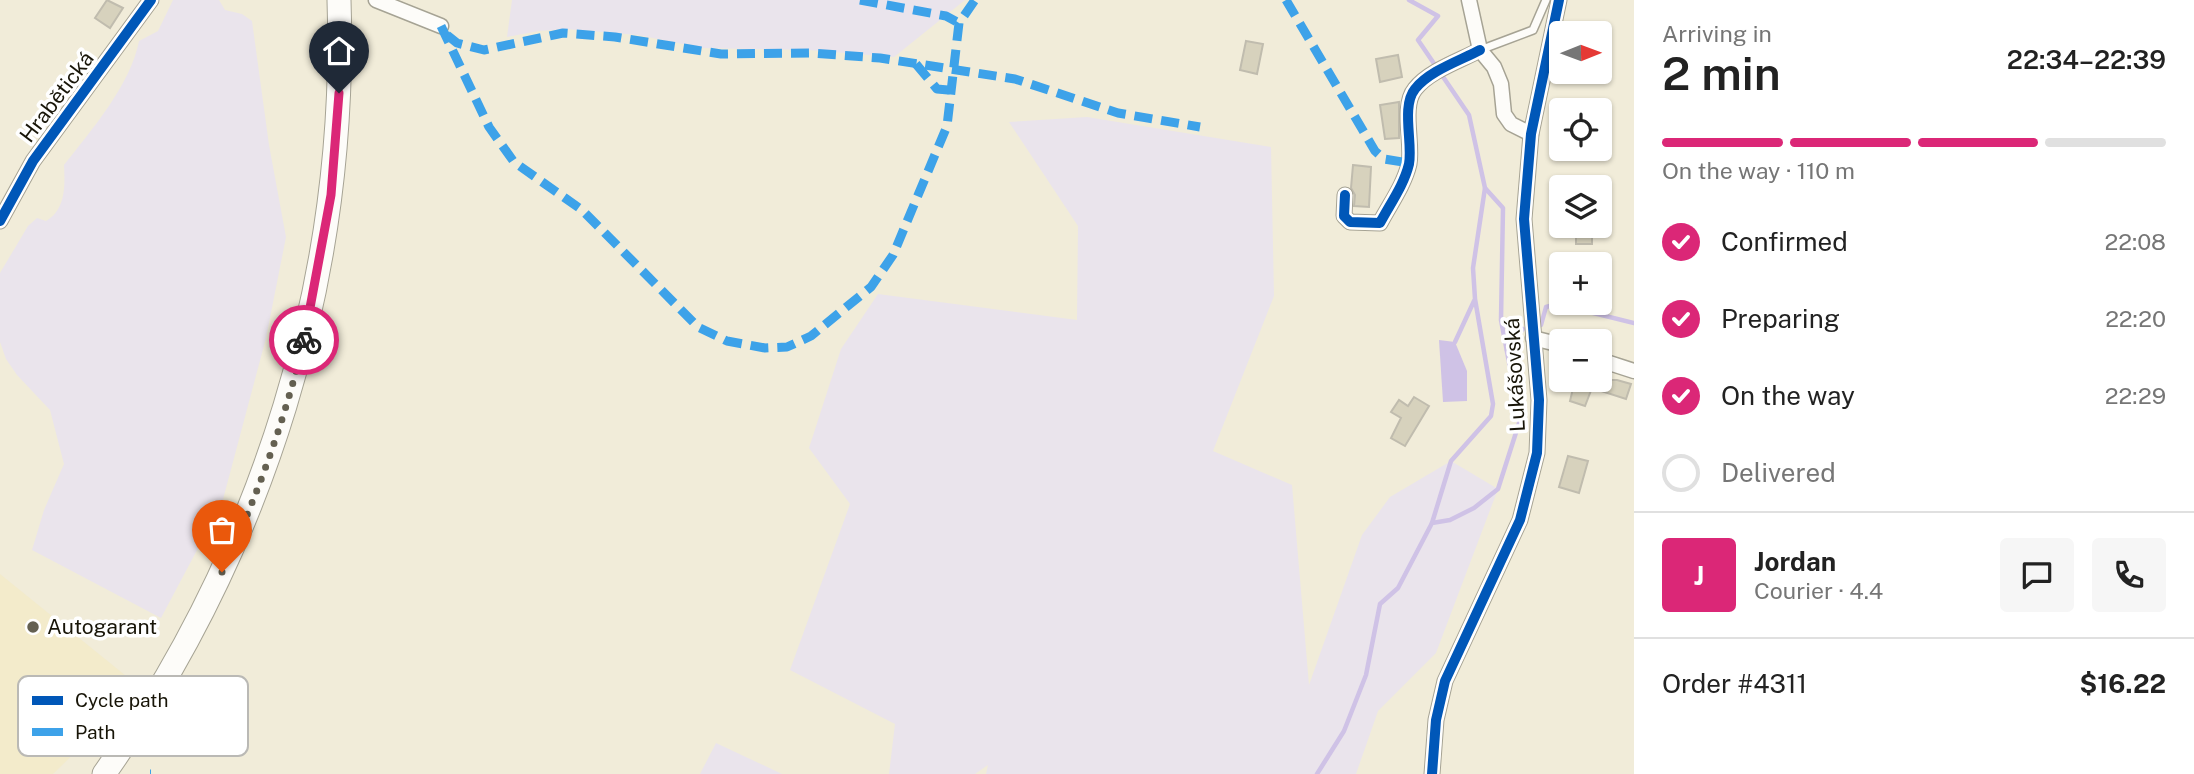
<!DOCTYPE html>
<html lang="en">
<head>
<meta charset="utf-8">
<style>
  body { margin:0; font-family:"Public Sans",sans-serif; background:#f6f6f6; color:#222; height:100vh; display:flex; flex-direction:column; font-size:26px; white-space:nowrap }
  * { box-sizing:border-box; margin:0 }
  p { font-size:23px; color:#767676 }
  .icon { flex:none; width:38px; height:38px; fill:none; stroke:currentColor; stroke-width:2; stroke-linecap:round; stroke-linejoin:round }
  .map { position:relative; flex:1; overflow:hidden }
  .drawer { display:flex; flex-direction:column; background:#fff; width:560px }
  .drawer>* { flex:none }
  .needle { width:46px; rotate:89deg }
  .buttons { position:absolute; left:1549px; top:21px; display:grid; gap:14px }
  .buttons a { display:grid; place-items:center; width:63px; height:63px; border-radius:7px; background:#fff; box-shadow:0 2px 5px #0004; font-size:35px }
  .pin { position:absolute; display:grid; place-items:center; width:60px; height:60px; color:#fff; margin:-72px -30px; border-radius:50% 50% 50% 0; rotate:-45deg; box-shadow:0 0 7px #0007 }
  .pin .icon { rotate:45deg }
  .courier { position:absolute; display:grid; place-items:center; width:70px; height:70px; margin:-35px; border:5px solid #db2777; border-radius:50%; background:#fff; color:#222; box-shadow:0 2px 9px #0007 }
  .overview em { font-style:normal; font-weight:600 }
  .overview div { display:flex; flex-direction:column-reverse }
  .overview { display:flex; align-items:center; justify-content:space-between; height:119px; padding:0 28px }
  h1 { font-size:46px; font-weight:600; line-height:52px }
  .bar { display:grid; grid-template-columns:repeat(4,1fr); gap:10px 7px; align-content:center; height:84px; padding:0 28px }
  .bar i { height:9px; border-radius:5px; background:#e0e0e0 }
  .bar .current { background:#db2777 }
  .bar p { grid-column:span 4 }
  .line { display:flex; align-items:center; gap:18px; padding:0 28px; border-top:2px solid #e0e0e0 }
  .line div { flex:1 }
  .round { display:grid; place-items:center; flex:none; width:74px; height:74px; border-radius:7px; background:#f6f6f6 }
  ol { padding:0 28px; list-style:none }
  li { display:flex; align-items:center; gap:21px; height:77px }
  li p { margin-inline-start:auto }
  li .icon { padding:7px; border-radius:50%; background:#db2777; color:#fff; stroke-width:4 }
  li:last-child { color:#767676 }
  li i { width:38px; height:38px; border:4px solid #e0e0e0; border-radius:50% }
  main { display:flex; flex:1; min-height:0 }
  .map>svg:first-child { display:block }
  .built { fill:#f3ebcb }
  .green { fill:#eae4ec }
  .water { fill:#cfc2e6 }
  .lines { fill:none; stroke-linecap:round; stroke-linejoin:round }
  .stream { stroke:#cfc2e6; stroke-width:4.5 }
  .building { fill:#d7d2bd; stroke:#c0bcae; stroke-width:2 }
  .lane-casing { stroke:#a6a394; stroke-width:10 }
  .street-casing { stroke:#a6a394; stroke-width:17 }
  .primary-casing { stroke:#a6a394; stroke-width:25 }
  .lane { stroke:#fdfcf9; stroke-width:7 }
  .street { stroke:#fdfcf9; stroke-width:14 }
  .primary { stroke:#fdfcf9; stroke-width:23 }
  .quiet { stroke:#3da2e9; stroke-width:9; stroke-dasharray:18 9; stroke-linecap:butt }
  .cycleway-casing { stroke:#fff; stroke-width:15 }
  .cycleway { stroke:#0057b8; stroke-width:10 }
  .done { stroke:#646051; stroke-width:7; stroke-dasharray:0 12.6 }
  .route { stroke:#db2777; stroke-width:9 }
  .poi-dot { fill:#646051; stroke:#fff; stroke-width:2.5 }
  .labels { text-anchor:middle; stroke-width:7; stroke-linejoin:round; paint-order:stroke }
  .street-label { font-size:21px; fill:#181508; stroke:#fff }
  .poi-label { font-size:21px; fill:#181508; stroke:#fff; text-anchor:start }
  .key { fill:#fff; stroke:#bab9b5; stroke-width:2 }
  .key-label { font-size:19px; fill:#181508 }
</style>
</head>
<body>
<main>
<div class="map">
<svg width="1634" height="774" viewBox="0 0 1634 774">
  <rect width="100%" height="100%" fill="#f1ecd9"/>
  <polygon class="built" points="0,574 131,680 103,725 53,774 0,774"/>
  <g class="green">
    <path d="M173,0H219L225,10L242,14L252,21L269,145L286,237L266,338L222,503L161,618L32,550L44,510L64,464L50,410L17,375L6,359L0,342V273L28,226L37,218L46,221C66,209 65,186 64,165C91,131 131,84 139,41L158,31Z"/>
    <polygon points="512,0 965,0 894,57 808,50 703,48 638,35 566,29 539,31 507,37"/>
    <polygon points="1087,117 1271,147 1274,296 1213,451 1292,485 1309,685 1362,535 1390,497 1451,461 1498,489 1436,653 1378,711 1356,774 986,774 988,765 975,774 889,774 895,724 790,670 850,504 809,448 841,349 878,294 1077,320 1078,226 1009,122"/>
    <polygon points="716,743 782,774 700,774"/>
  </g>
  <polygon class="water" points="1439,340 1455,342 1467,371 1467,401 1443,402"/>
  <g class="lines">
    <g class="stream">
      <polyline points="1541,325 1546,307 1557,304 1634,323"/>
      <polyline points="1455,342 1474,301"/>
      <polyline points="1507,350 1523,329"/>
      <polyline points="1432,523 1451,461 1491,416 1493,404 1475,299 1473,268 1485,188"/>
      <polyline points="1317,774 1344,731 1366,675 1380,604 1398,588 1432,523 1450,520 1474,508 1498,489 1520,420 1501,320 1503,208 1485,188 1469,115 1418,40 1438,16 1409,0"/>
    </g>
  </g>
  <g class="building">
    <polygon points="107,0 123,8 110,28 95,18"/>
    <polygon points="1246,41 1263,44 1257,74 1240,70"/>
    <polygon points="1398,55 1402,77 1380,82 1376,59"/>
    <polygon points="1399,102 1399,138 1385,139 1380,105"/>
    <polygon points="1353,165 1371,167 1369,207 1354,206 1355,195 1351,188"/>
    <rect x="1576" y="226" width="16" height="18"/>
    <polygon points="1575,380 1617,380 1631,384 1626,399 1592,388 1585,406 1570,401"/>
    <polygon points="1414,397 1429,406 1405,446 1391,438 1401,418 1391,412 1399,400 1408,406"/>
    <polygon points="1568,456 1588,461 1579,493 1559,487"/>
  </g>
  <g class="lines">
    <g class="lane-casing">
      <polyline id="lane" points="1480,50 1533,30 1546,0"/>
    </g>
    <g class="street-casing">
      <g id="street">
        <polyline points="376,0 441,26"/>
        <polyline points="1469,0 1480,50 1494,67 1501,84 1504,114 1511,124 1531,134"/>
        <path d="M1345,195L1344,216L1350,222L1380,223C1390,204 1404,185 1409,164C1413,144 1401,106 1415,89C1429,71 1459,61 1480,50"/>
        <polyline points="0,221 33,161 151,0"/>
        <polyline points="1533,338 1561,345"/>
        <polyline points="1600,360 1634,371"/>
        <polyline points="1432,774 1436,720 1445,681 1520,520 1537,453 1539,400 1524,219 1531,134 1559,0"/>
      </g>
    </g>
    <g class="primary-casing">
      <path id="primary" d="M104,774C264,548 348,277 339,0"/>
    </g>
    <use href="#lane" class="lane"/>
    <use href="#street" class="street"/>
    <use href="#primary" class="primary"/>
    <g class="quiet">
      <polyline points="860,0 946,16 959,23"/>
      <polyline points="1286,0 1375,151 1384,159 1409,163"/>
      <polyline points="441,26 489,127 514,162 582,210 698,327 727,341 765,348 787,347 811,336 871,287 893,255 947,126 959,23 975,0"/>
      <polyline points="447,35 457,43 484,50 563,33 615,37 721,54 811,53 880,58 1015,79 1118,113 1200,127"/>
      <polyline points="916,64 937,89 948,90 950,88"/>
      <polyline points="150,774 151,774"/>
    </g>
    <g class="cycleway-casing">
      <g id="cycleway">
        <path d="M1345,195L1344,216L1350,222L1380,223C1390,204 1404,185 1409,164C1413,144 1401,106 1415,89C1429,71 1459,61 1480,50"/>
        <polyline points="0,221 33,161 151,0"/>
        <polyline points="1432,774 1436,720 1445,681 1520,520 1537,453 1539,400 1524,219 1531,134 1559,0"/>
      </g>
    </g>
    <use href="#cycleway" class="cycleway"/>
  </g>
  <g class="lines">
    <path class="done" d="M222,572C257,497 285,420 304,340"/>
    <polyline class="route" points="304,340 331,195 339,93"/>
  </g>
  <circle class="poi-dot" cx="33" cy="627" r="7"/>
  <g class="labels">
    <g class="street-label">
      <text transform="translate(57 97) rotate(-53)" y="7">Hrabětická</text>
      <text transform="translate(1515 375) rotate(-93)" y="7">Lukášovská</text>
    </g>
    <g class="poi-label">
      <text x="47" y="634">Autogarant</text>
    </g>
  </g>
  <rect x="18" y="676" width="230" height="80" rx="10" class="key"/>
  <rect x="32" y="696" width="31" height="9" fill="#0057b8"/>
  <rect x="32" y="728" width="31" height="8" fill="#3da2e9"/>
  <g class="key-label">
    <text x="75" y="707">Cycle path</text>
    <text x="75" y="739">Path</text>
  </g>
</svg>
<div class="buttons">
<a><svg class="needle" viewBox="-14 -14 28 28"><path d="M0-13l5 13h-10z" fill="#e53935"/><path d="M0 13l5-13h-10z" fill="#767676"/></svg></a>
<a><svg class="icon" aria-label="locate" viewBox="0 0 24 24"><circle cx="12" cy="12" r="6"/><path d="M12 2v4M12 18v4M2 12h4M18 12h4"/></svg></a>
<a><svg class="icon" aria-label="layers" viewBox="0 0 24 24"><path d="M12 4l9 5-9 5-9-5zM3 14l9 5 9-5"/></svg></a>
<a>+</a>
<a>−</a>
</div>
<div class="pin" style="left:222px;top:572px;background:#ea580c"><svg class="icon" aria-label="bag" viewBox="0 0 24 24"><path d="M5 8h14l-1 12H6zM9 8a3 3 0 0 1 6 0"/></svg></div>
<div class="pin" style="left:339px;top:93px;background:#1f2937"><svg class="icon" aria-label="home" viewBox="0 0 24 24"><path d="M3 11l9-7 9 7M6 9v11h12V9"/></svg></div>
<div class="courier" style="left:304px;top:340px"><svg class="icon" aria-label="bike" viewBox="0 0 24 24"><circle cx="6" cy="16" r="4"/><circle cx="18" cy="16" r="4"/><path d="M6 16l4-8h5l3 8M10 8l3 8H6M13 5h3"/></svg></div>
</div>
<section class="drawer">
<div class="overview"><div><h1>2 min</h1><p>Arriving in</p></div><em>22:34–22:39</em></div>
<div class="bar"><i class="current"></i><i class="current"></i><i class="current"></i><i></i><p>On the way · 110 m</p></div>
<ol>
<li><svg class="icon" aria-label="check" viewBox="0 0 24 24"><path d="M5 12l5 5 9-10"/></svg>Confirmed<p>22:08</p></li>
<li><svg class="icon" aria-label="check" viewBox="0 0 24 24"><path d="M5 12l5 5 9-10"/></svg>Preparing<p>22:20</p></li>
<li><svg class="icon" aria-label="check" viewBox="0 0 24 24"><path d="M5 12l5 5 9-10"/></svg>On the way<p>22:29</p></li>
<li><i></i>Delivered</li>
</ol>
<div class="line" style="height:126px"><b class="round" style="background:#db2777;color:#fff">J</b><div><b>Jordan</b><p>Courier · 4.4</p></div><a class="round"><svg class="icon" aria-label="chat" viewBox="0 0 24 24"><path d="M4 5h16v11H9l-5 4z"/></svg></a><a class="round"><svg class="icon" aria-label="phone" viewBox="0 0 24 24"><path d="M5 4h4l2 5-3 2q2 4 5 5l2-3 5 2v4C11 20 4 13 5 4z"/></svg></a></div>
<div class="line" style="height:91px"><div>Order #4311</div><b>$16.22</b></div>
</section>
</main>
</body>
</html>
